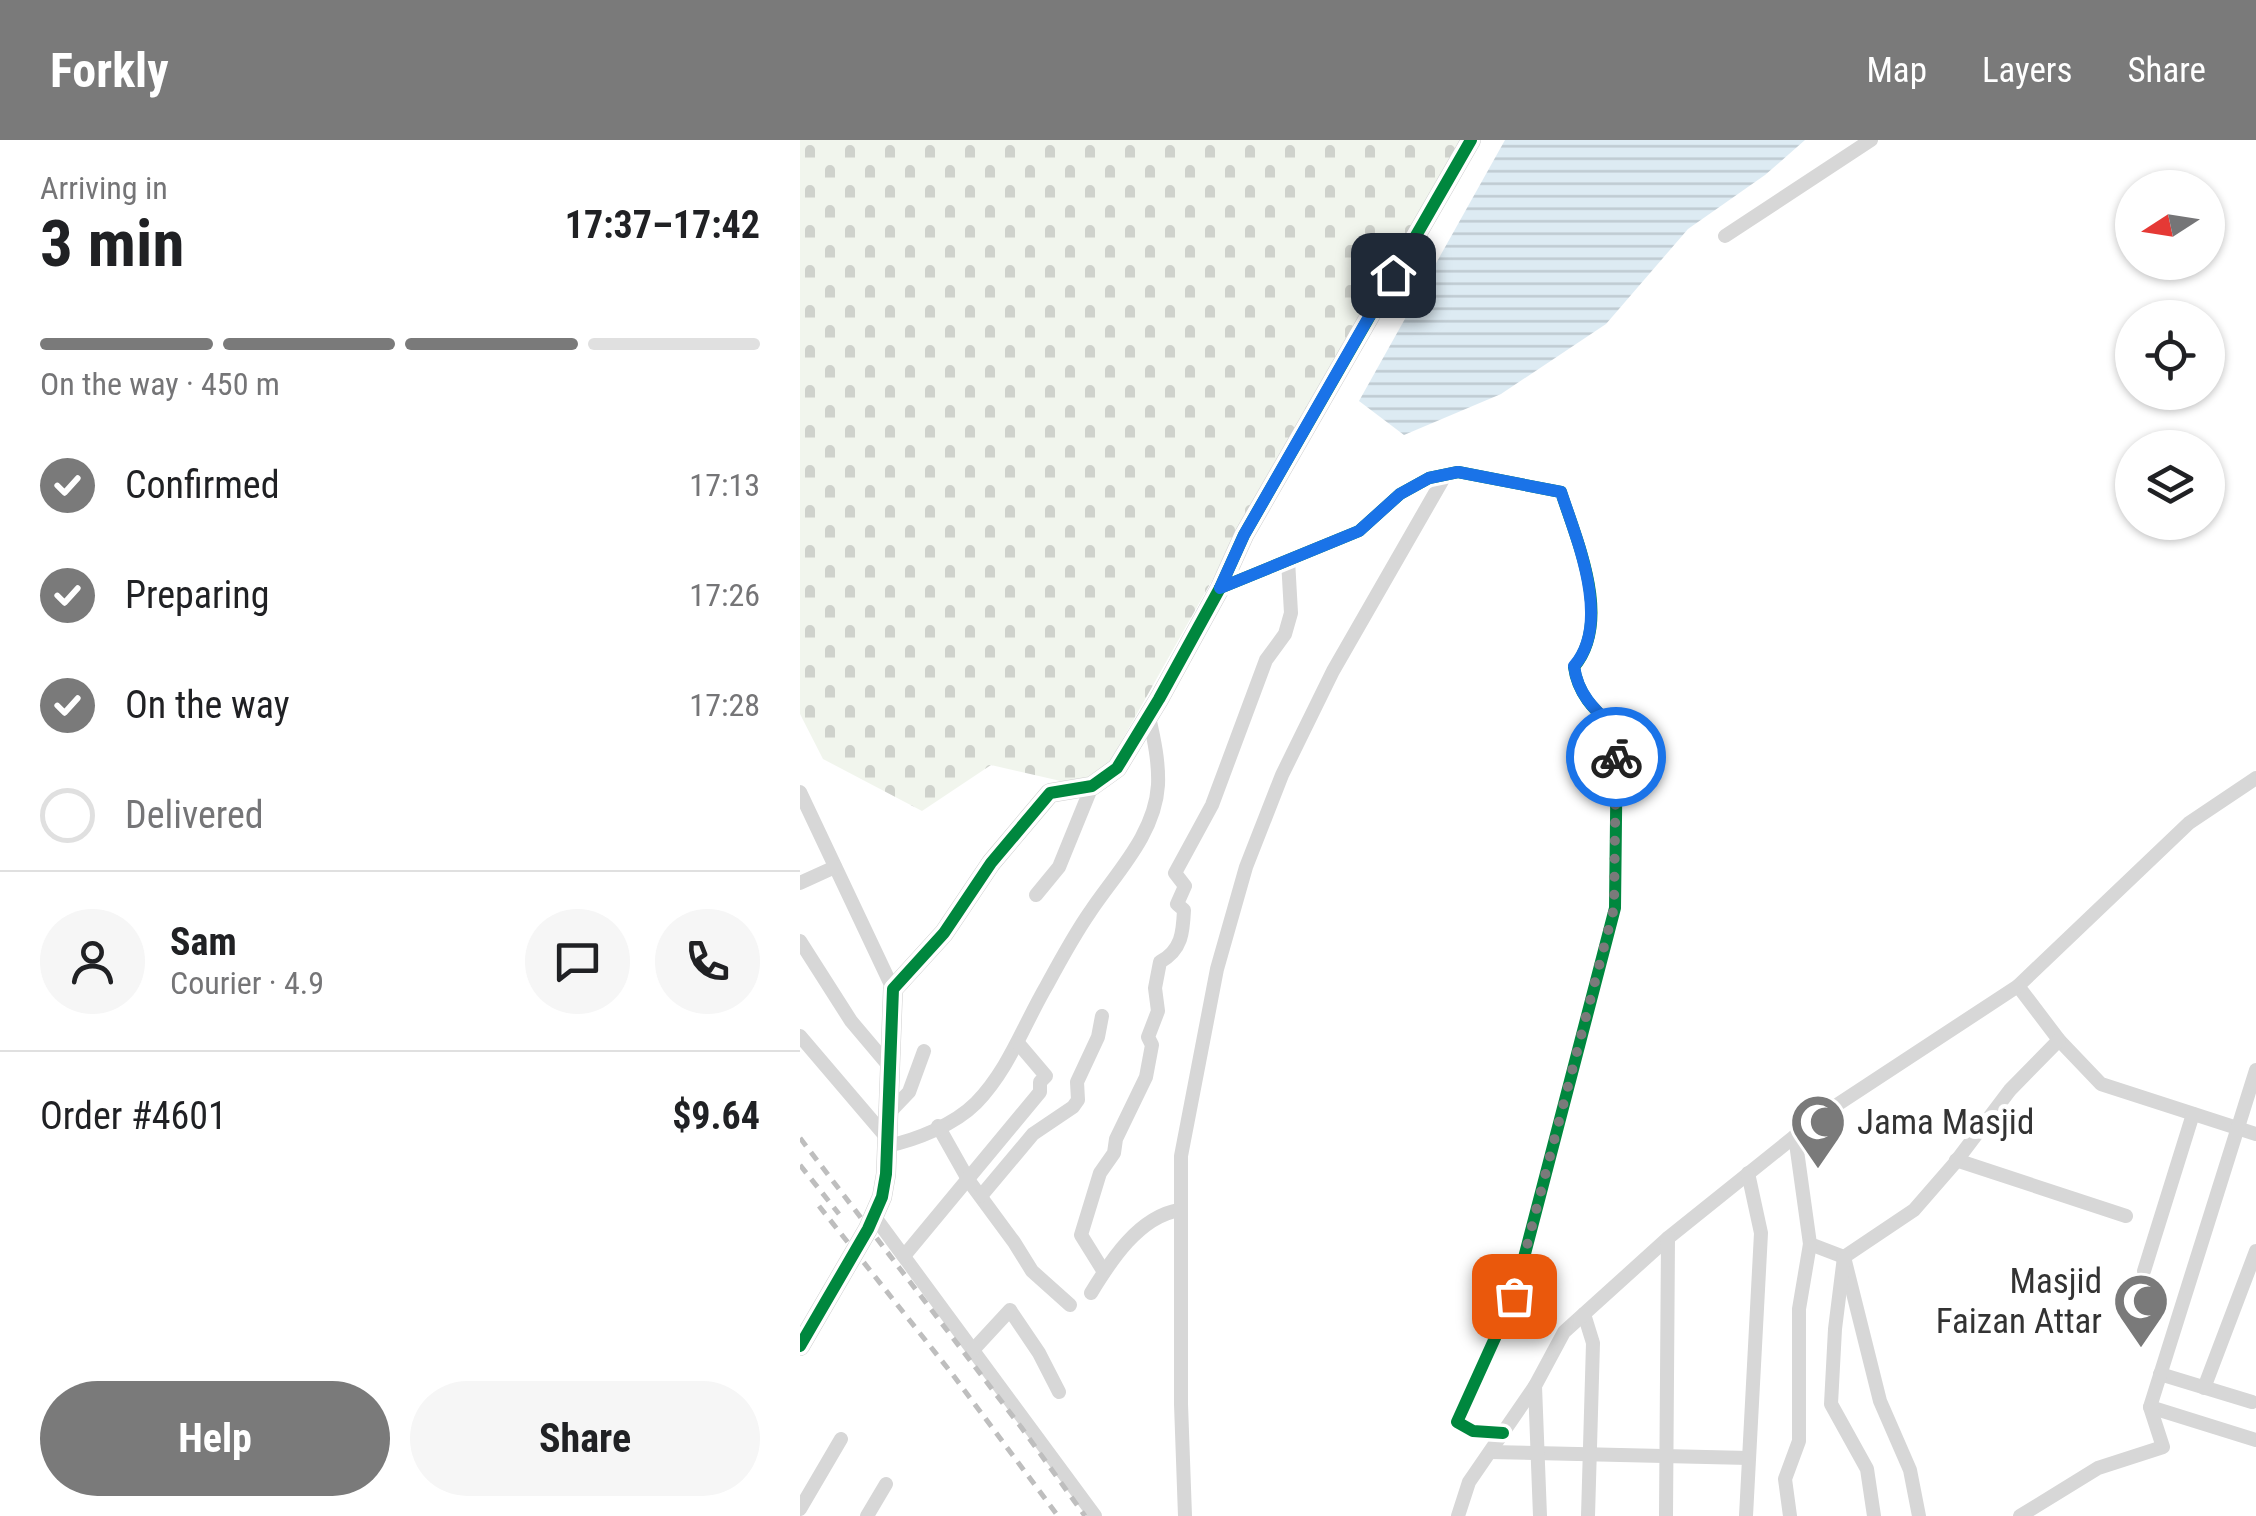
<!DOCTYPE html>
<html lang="en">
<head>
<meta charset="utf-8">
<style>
  body { margin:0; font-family:"Roboto Condensed",sans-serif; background:#f6f6f6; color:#202124; height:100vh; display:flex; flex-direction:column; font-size:38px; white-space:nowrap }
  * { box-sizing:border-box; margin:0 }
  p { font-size:32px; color:#757577 }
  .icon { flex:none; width:55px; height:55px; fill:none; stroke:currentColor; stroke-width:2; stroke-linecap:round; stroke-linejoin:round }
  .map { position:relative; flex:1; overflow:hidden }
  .drawer { display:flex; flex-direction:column; background:#fff; width:800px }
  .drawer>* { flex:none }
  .needle { width:65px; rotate:258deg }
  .tools { position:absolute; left:1315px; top:30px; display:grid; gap:20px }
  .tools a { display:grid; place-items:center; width:110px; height:110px; border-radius:50%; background:#fff; box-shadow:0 2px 8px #0004; font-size:50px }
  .pin { position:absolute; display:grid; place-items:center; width:85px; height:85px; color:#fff; margin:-42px; border-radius:20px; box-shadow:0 5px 15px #0006 }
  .courier { position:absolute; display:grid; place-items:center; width:100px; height:100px; margin:-50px; border:8px solid #1a73e8; border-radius:50%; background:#fff; color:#222; box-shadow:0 2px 12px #0007 }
  .summary em { font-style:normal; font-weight:700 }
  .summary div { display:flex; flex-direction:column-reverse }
  .summary { display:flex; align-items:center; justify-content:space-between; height:170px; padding:0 40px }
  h1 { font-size:65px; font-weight:700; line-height:75px }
  .bar { display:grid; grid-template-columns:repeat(4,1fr); gap:15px 10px; align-content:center; height:120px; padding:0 40px }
  .bar i { height:12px; border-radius:8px; background:#e0e0e0 }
  .bar .selected { background:#7a7a7a }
  .bar p { grid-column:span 4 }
  .line { display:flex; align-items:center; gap:25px; padding:0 40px; border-top:2px solid #e0e0e0 }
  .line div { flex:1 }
  .round { display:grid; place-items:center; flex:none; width:105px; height:105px; border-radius:52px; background:#f6f6f6 }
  ol { padding:0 40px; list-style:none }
  li { display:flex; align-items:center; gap:30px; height:110px }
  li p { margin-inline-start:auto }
  li .icon { padding:10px; border-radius:50%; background:#7a7a7a; color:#fff; stroke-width:4 }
  li:last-child { color:#757577 }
  li i { width:55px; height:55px; border:5px solid #e0e0e0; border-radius:50% }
  .action { display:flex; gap:20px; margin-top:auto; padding:20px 40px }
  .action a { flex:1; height:115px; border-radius:60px; background:#7a7a7a; color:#fff; font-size:40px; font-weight:700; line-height:115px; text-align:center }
  .action a+a { background:#f6f6f6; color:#202124 }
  header { display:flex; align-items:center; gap:60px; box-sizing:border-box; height:140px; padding:0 50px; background:#7a7a7a; color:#fff }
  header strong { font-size:48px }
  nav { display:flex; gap:55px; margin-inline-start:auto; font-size:35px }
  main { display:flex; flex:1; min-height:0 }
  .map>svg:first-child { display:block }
  .cemetery { fill:url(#cemetery-stones) }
  .water { fill:url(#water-rules) }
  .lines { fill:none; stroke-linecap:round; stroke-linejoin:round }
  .street { stroke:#d7d7d7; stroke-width:14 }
  .secondary { stroke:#d0d0d0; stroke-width:20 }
  .rail { stroke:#bebebe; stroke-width:5; stroke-dasharray:10 8; stroke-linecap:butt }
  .cycleway-casing { stroke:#fff; stroke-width:19 }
  .cycleway { stroke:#00873e; stroke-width:12 }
  .done { stroke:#7a7a7a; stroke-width:10; stroke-dasharray:0 18 }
  .route { stroke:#1a73e8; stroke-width:12 }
  .labels { text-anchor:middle; stroke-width:10; stroke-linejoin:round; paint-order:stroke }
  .poi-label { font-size:35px; fill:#333; stroke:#fff; text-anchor:start }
</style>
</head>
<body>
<header>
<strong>Forkly</strong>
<nav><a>Map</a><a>Layers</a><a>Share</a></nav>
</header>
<main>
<section class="drawer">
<div class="summary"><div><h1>3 min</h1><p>Arriving in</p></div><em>17:37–17:42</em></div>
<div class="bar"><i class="selected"></i><i class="selected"></i><i class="selected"></i><i></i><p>On the way · 450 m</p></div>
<ol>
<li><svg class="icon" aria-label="check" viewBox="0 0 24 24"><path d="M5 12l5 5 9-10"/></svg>Confirmed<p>17:13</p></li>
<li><svg class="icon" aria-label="check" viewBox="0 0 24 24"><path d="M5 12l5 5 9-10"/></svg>Preparing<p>17:26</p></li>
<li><svg class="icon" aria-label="check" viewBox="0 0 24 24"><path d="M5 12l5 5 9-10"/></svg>On the way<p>17:28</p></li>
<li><i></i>Delivered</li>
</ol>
<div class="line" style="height:180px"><a class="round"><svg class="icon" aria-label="person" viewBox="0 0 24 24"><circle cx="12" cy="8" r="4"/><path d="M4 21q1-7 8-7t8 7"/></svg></a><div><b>Sam</b><p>Courier · 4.9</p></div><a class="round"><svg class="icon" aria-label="chat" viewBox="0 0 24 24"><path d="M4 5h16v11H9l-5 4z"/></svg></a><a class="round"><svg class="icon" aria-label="phone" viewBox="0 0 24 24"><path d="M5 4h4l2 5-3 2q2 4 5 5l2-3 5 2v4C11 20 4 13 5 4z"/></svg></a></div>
<div class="line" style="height:130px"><div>Order #4601</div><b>$9.64</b></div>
<div class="action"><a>Help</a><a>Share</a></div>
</section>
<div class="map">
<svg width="1456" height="1376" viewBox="0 0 1456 1376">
  <defs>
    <pattern id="cemetery-stones" width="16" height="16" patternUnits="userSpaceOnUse" patternTransform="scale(2.5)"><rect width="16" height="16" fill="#f1f5ed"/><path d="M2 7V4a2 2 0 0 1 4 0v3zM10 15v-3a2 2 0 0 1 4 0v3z" fill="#cfd2cc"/></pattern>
    <pattern id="water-rules" width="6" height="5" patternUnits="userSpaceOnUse" patternTransform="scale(2.5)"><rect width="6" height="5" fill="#ddebf3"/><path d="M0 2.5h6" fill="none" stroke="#becad1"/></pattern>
  </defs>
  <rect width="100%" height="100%" fill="#fff"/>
  <polygon class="cemetery" points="0,0 660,0 303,634 265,642 191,625 122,671 23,619 0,574"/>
  <polygon class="water" points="705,0 1005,0 965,35 888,89 806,184 701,254 604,295 559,261"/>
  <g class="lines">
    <g class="street">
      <polyline points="925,96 1071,0"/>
      <path d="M420,448L559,391L600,354L629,338L658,332L761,352C777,402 813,480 774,527C778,556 796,571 817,591L815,768L714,1156L657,1282L673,1291L703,1293"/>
      <polyline points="0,652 93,849"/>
      <polyline points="0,743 35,727"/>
      <polyline points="236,755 259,727 292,646"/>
      <polyline points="0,801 51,881 89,926"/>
      <polyline points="1218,846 1259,900 1301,944 1456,994"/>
      <polyline points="0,896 87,998"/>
      <polyline points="88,974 109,952 124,911"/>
      <polyline points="138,986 169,1041 214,1102 232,1131 270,1165"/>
      <polyline points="995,996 1010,1104 1044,1117 1080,1261 1110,1330 1119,1376"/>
      <path d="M87,1006C116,1000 154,985 176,963C209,929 223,886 247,845C260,821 274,795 290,772C315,734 355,695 358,645C359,622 354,599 349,577"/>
      <polyline points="1156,1020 1326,1076"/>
      <polyline points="181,1056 233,994 273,967 278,960 277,942 298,897 302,876"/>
      <polyline points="74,1076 295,1376"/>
      <polyline points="104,1116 240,952 240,942 246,936 218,903"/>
      <polyline points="1344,1131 1393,974"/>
      <path d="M304,1132L281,1095L300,1033L314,1013L316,999L346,937L352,905L348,897L358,871L355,848L360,822C382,810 383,792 384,770L377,764L385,746L375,733L412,665L466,520L485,494L491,473L488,420"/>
      <path d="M291,1153C311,1120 339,1077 379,1070"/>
      <polyline points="784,1174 793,1203 788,1376"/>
      <polyline points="173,1210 210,1170 239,1213 259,1252"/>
      <polyline points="1360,1234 1452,1262"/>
      <polyline points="1404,1248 1456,1111"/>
      <polyline points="1350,1267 1456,1300"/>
      <polyline points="690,1312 949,1318"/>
      <polyline points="0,1369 41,1299"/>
      <polyline points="67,1376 86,1344"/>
      <polyline points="385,1376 381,1264 381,1016 417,829 446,727 482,635 533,531 646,334"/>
      <polyline points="658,1376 669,1342 735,1246"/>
      <polyline points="740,1376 735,1246 764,1192 868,1098 1020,976 1218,846 1389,683 1456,638"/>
      <polyline points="866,1376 868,1098"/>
      <polyline points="946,1376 961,1093 948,1033"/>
      <polyline points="990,1376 985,1339 999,1301 999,1169 1010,1104"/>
      <polyline points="1074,1376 1067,1329 1031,1264 1035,1189 1044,1117 1114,1070 1154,1024 1210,950 1259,900"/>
      <polyline points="1220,1376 1298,1328 1363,1307 1350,1267 1456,930"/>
    </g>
    <polyline class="secondary" points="0,1206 68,1089 82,1057 86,1034 93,849 144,793 191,723 250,653 292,646 317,628 359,559 420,448 444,395 671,0"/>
    <g class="rail">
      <polyline points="0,998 221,1287 285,1376"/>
      <polyline points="0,1025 39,1074"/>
      <polyline points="19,1066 153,1235 258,1376"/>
    </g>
    <g class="cycleway-casing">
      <g id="cycleway">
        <path d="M420,448L559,391L600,354L629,338L658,332L761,352C777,402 813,480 774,527C778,556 796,571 817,591L815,768L714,1156L657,1282L673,1291L703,1293"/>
        <polyline points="0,1206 68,1089 82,1057 86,1034 93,849 144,793 191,723 250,653 292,646 317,628 359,559 420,448 444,395 671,0"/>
      </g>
    </g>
    <use href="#cycleway" class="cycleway"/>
  </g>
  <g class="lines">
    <polyline class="done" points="714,1156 814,768 816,617"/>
    <path class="route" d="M593,135L444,395L420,448L559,391L600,354L629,338L658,332L761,352C777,400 812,483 774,526C778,556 796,571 817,591L816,617"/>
  </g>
  <defs>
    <g id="mosque-pin" transform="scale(2.875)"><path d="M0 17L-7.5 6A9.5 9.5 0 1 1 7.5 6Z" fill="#7a7a7a" stroke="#fff"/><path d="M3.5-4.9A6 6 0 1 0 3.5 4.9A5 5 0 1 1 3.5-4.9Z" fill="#fff"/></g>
  </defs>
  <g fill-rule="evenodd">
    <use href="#mosque-pin" x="1018" y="982"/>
    <use href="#mosque-pin" x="1341" y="1161"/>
  </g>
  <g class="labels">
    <g class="poi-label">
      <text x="1057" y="994">Jama Masjid</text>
      <text x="1302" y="1153" text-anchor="end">Masjid<tspan x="1302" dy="40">Faizan Attar</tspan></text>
    </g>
  </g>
</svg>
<div class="tools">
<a><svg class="needle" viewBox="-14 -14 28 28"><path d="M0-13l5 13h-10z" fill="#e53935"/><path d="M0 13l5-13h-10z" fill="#757577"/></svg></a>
<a><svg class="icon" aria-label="locate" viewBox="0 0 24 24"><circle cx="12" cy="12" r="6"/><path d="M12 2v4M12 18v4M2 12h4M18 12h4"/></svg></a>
<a><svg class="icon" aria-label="layers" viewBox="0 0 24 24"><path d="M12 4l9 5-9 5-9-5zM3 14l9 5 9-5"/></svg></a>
</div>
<div class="pin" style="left:714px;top:1156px;background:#ea580c"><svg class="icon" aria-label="bag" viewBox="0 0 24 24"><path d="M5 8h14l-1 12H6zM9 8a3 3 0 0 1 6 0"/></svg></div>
<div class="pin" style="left:593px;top:135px;background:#1f2937"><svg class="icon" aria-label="home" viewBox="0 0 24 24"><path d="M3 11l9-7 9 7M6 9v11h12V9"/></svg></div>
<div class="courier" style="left:816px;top:617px"><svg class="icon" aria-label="bike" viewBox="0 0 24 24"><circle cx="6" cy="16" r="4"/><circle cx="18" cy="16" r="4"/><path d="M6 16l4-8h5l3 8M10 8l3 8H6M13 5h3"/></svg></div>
</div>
</main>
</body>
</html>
